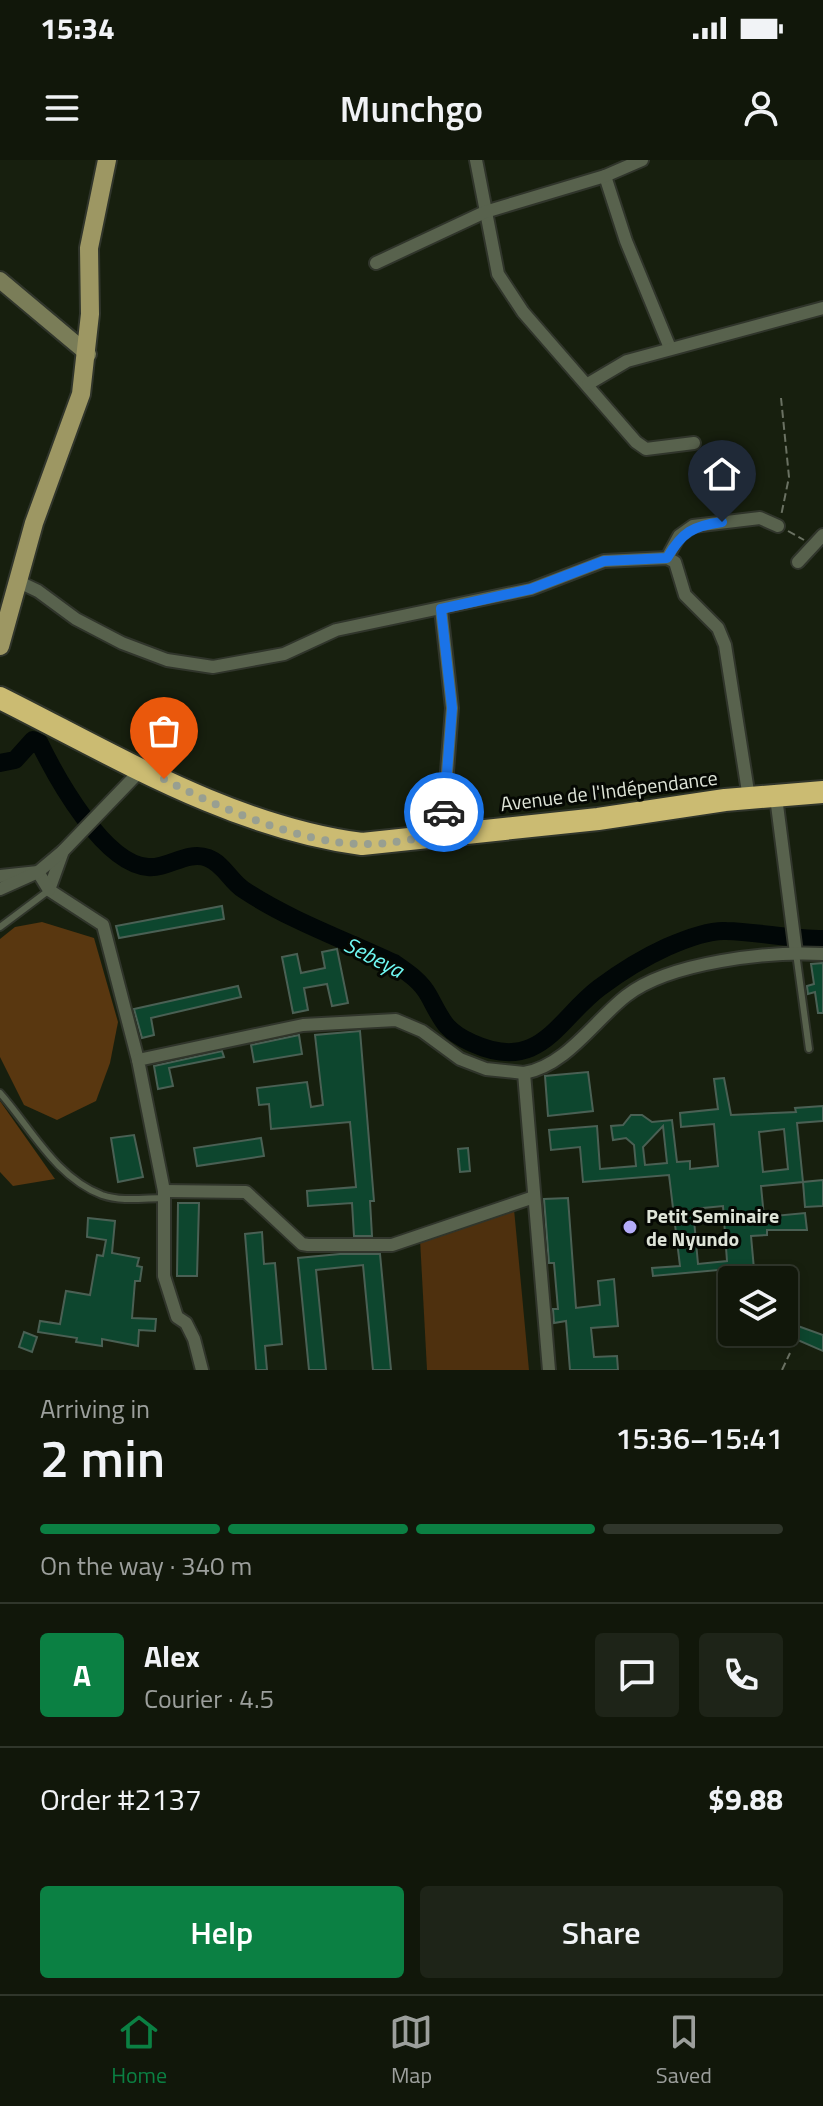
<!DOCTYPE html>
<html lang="en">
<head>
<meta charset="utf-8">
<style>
  body { margin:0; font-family:"Titillium Web",sans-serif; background:#1e2418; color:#f1f3f6; height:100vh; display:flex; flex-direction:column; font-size:30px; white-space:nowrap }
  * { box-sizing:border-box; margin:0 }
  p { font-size:26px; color:#9c9f9c }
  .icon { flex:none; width:44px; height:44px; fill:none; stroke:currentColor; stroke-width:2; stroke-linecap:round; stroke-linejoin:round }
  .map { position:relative; height:1210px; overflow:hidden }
  .side { display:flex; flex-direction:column; background:#11170a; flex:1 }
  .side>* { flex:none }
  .buttons { position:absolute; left:718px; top:1106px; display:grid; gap:16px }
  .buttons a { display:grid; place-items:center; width:80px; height:80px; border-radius:8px; background:#11170a; box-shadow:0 4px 12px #0003,0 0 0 2px #30362b; font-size:40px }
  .pin { position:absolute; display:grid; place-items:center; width:68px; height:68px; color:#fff; margin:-82px -34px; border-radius:50% 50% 50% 0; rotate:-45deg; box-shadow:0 0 8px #0007 }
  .pin .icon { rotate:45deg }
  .courier { position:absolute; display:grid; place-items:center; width:80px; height:80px; margin:-40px; border:6px solid #1a73e8; border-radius:50%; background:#fff; color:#222; box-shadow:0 2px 10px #0007 }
  .headline em { font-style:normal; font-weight:600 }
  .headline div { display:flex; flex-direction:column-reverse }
  .headline { display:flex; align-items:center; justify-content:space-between; height:136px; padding:0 40px }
  h1 { font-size:52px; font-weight:600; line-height:60px }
  .bar { display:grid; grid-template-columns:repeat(4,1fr); gap:12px 8px; align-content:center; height:96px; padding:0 40px }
  .bar i { height:10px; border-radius:6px; background:#30362b }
  .bar .current { background:#0b8043 }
  .bar p { grid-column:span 4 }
  .line { display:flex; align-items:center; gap:20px; padding:0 40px; border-top:2px solid #30362b }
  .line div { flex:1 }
  .round { display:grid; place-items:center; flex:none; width:84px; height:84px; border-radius:8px; background:#1e2418 }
  .action { display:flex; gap:16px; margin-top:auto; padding:16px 40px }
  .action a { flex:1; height:92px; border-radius:8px; background:#0b8043; color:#fff; font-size:32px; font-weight:600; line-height:92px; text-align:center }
  .action a+a { background:#1e2418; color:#f1f3f6 }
  .status { display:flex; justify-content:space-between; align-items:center; height:56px; padding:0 40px; background:#11170a; direction:ltr }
  .status svg { height:22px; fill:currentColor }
  header { display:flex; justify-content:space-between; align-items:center; height:104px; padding:0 40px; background:#11170a; font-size:36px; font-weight:600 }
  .tabs { display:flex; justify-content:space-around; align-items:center; height:112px; border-top:2px solid #30362b; background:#11170a; font-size:22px; color:#9c9f9c }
  .tabs a { display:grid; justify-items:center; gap:4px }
  .tabs .current { color:#0b8043 }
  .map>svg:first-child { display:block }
  .green { fill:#4e300e }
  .forest { fill:#593710 }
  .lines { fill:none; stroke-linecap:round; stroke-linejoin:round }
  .river { stroke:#010707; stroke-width:18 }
  .building { fill:#0d462e; stroke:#4a6054; stroke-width:2; fill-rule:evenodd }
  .lane-casing { stroke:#30352b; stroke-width:10 }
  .street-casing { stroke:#30352b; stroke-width:16 }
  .secondary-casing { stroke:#30352b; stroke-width:20 }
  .primary-casing { stroke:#30352b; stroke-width:22 }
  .highway-casing { stroke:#30352b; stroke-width:26 }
  .path { stroke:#6a7162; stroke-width:2; stroke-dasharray:8 4; stroke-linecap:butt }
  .lane { stroke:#58624d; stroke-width:6 }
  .street { stroke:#58624d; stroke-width:12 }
  .secondary { stroke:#7a7d58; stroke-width:16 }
  .primary { stroke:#9d9763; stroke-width:18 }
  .highway { stroke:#cbbb72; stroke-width:22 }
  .done { stroke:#989f91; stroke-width:8; stroke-dasharray:0 14.4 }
  .route { stroke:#1a73e8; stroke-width:10 }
  .poi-dot { fill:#b4acf9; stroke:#050803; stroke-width:3 }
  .labels { text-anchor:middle; stroke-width:6; stroke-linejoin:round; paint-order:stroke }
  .street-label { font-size:20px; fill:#dee4d8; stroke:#050803 }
  .poi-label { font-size:20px; font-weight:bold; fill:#dee4d8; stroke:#050803; text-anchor:start }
  .water-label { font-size:22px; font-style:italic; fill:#6ff8f3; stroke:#050803 }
</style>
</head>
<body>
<div class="status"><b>15:34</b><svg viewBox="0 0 49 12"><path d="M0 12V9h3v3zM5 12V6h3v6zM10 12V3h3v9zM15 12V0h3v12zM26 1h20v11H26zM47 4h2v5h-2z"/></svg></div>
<header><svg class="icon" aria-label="menu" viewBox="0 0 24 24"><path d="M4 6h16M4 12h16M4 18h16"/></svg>Munchgo<svg class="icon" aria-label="person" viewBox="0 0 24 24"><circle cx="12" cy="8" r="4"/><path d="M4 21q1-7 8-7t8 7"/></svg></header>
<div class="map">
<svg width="823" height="1210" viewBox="0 0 823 1210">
  <rect width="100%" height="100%" fill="#171f0e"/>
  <polygon class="green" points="514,1049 529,1210 427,1210 420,1079"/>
  <g class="forest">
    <polygon points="42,762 94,778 118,862 110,903 96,941 57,960 24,945 0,897 0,779 15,767"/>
    <polygon points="0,941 55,1019 13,1026 0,1012"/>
  </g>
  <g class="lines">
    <path class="river" d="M0,603L15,600L33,580L39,582C57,619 104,704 148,707C168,709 187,690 208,698C224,704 230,721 244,730C289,760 345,780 394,803C407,812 421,821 429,836C442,860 445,871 472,883C540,914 557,860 599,828C619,813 645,797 667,787C683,780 709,770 726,771C759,772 790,779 823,779"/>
  </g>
  <g class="building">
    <polygon points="222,746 224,759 119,778 116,766"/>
    <polygon points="337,789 348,843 332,846 327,824 304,828 308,850 293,853 282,797 297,794 301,813 325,808 322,792"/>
    <polygon points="823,803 823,853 818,853 815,832 808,834 807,826 814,824 811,804"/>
    <polygon points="238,826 241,837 151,858 154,875 142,878 134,849"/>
    <polygon points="360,871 374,1041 370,1041 372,1076 354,1076 352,1043 308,1046 307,1031 356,1027 350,962 271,969 269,944 259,945 257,928 307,922 311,947 323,945 315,875"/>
    <polygon points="299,875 302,894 254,902 251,885"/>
    <polygon points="222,891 224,897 169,908 173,926 158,929 154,906"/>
    <polygon points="588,912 593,951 548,956 545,916"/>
    <path d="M724,918L731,955L796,952L795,948L823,946V961L797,963L803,1022L761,1026L764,1057L805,1053L807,1070H767V1075L751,1076L755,1120H730L729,1109L653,1116L652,1108L680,1106L669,1015L583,1022L580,987L551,990L549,970L597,966L600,1009L636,1006L634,985L626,978L613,980L611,966L623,965L631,955H642L652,962L672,960L677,1002L690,1001V1009L718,1006L714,964L681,967L680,953L718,949L714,919ZM663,966L667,1003L645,1005L643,987ZM784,969L788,1009L763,1012L759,972ZM723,1046L727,1101L698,1104L693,1049Z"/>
    <polygon points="134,975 143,1017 118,1022 111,978"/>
    <polygon points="261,978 264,996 197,1006 194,988"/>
    <polygon points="468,988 470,1011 460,1012 458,989"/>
    <polygon points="823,1020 823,1046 805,1047 803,1022"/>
    <polygon points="568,1038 576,1148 600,1145 598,1121 614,1119 618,1166 591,1168 594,1197 617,1196 618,1210 570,1210 566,1161 554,1163 553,1149 558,1149 554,1103 549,1103 544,1039"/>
    <polygon points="178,1043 199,1043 197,1116 177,1116"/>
    <polygon points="88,1058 115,1061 112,1093 139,1098 137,1106 142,1107 140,1121 135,1121 132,1158 156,1159 155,1171 139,1170 138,1186 102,1179 102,1186 76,1182 77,1178 38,1172 40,1161 60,1164 66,1131 90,1135 97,1095 103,1096 106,1080 87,1077"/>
    <polygon points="262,1072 264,1104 275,1103 282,1184 265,1186 267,1210 256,1210 245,1074"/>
    <polygon points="340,1094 380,1094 391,1210 373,1210 363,1105 316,1110 326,1210 309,1210 298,1098"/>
    <polygon points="784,1161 823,1175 823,1191 784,1174"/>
    <polygon points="24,1172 37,1177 32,1192 19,1187"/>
  </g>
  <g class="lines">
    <g class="lane-casing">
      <g id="lane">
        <polyline points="0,767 48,731"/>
        <polyline points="796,793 809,889"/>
        <path d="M0,933C31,968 55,1017 102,1035C122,1042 145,1038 165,1038"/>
      </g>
    </g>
    <g class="street-casing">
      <g id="street">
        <polyline points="476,0 498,114 523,152 636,282 646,289 694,283"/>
        <polyline points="605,16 626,81 670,188"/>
        <polyline points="376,103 485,52 605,16 642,0"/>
        <polyline points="588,224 627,201 823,148"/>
        <polyline points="667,398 679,376 693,366 760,358 778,366"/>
        <polyline points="798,402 823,375"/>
        <polyline points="17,421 38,431 76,459 122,483 167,500 213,507 284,494 336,470 531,429 604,401 667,398 675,402 685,435 718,468 725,485 749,638"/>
        <polyline points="441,449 452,548 442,675"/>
        <polyline points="776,637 796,793"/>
        <polyline points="63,691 49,730 103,765 138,900"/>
        <polyline points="0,716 38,712 49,730"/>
        <polyline points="0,729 38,712 63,691 142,609"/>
        <path d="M524,913C566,906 595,860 626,836C669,802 770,791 823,794"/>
        <polyline points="164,1031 246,1032 302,1084 308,1085 392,1085 534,1037"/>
        <polyline points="202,1210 194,1179 186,1163 177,1157 164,1116 164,1031 138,900 303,865 396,860 422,871 460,899 486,909 524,913 549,1210"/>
      </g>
    </g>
    <g class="secondary-casing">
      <polyline id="secondary" points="0,120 88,194"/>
    </g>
    <g class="primary-casing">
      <polyline id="primary" points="0,486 34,363 81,234 90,154 89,88 107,0"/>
    </g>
    <g class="highway-casing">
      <path id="highway" d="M0,538C116,596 232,667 362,684L598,659L725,640L823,632"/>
    </g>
    <g class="path">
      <polyline points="781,238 789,317 781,356"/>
      <polyline points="788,371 804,380"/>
      <polyline points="782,1210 790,1193"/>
    </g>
    <use href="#lane" class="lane"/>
    <use href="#street" class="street"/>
    <use href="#secondary" class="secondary"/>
    <use href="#primary" class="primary"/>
    <use href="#highway" class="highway"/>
  </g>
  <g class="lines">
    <path class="done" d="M164,619C216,647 303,684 362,684C388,685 416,678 442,675L444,652"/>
    <path class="route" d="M444,652L452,548L441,449L531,429L604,401L667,398C682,372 693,366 722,362"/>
  </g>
  <circle class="poi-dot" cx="630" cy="1067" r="8"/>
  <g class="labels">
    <g class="street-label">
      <text transform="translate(609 631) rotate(-7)" y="7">Avenue de l'Indépendance</text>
    </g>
    <g class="poi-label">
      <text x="646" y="1063">Petit Seminaire<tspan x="646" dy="23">de Nyundo</tspan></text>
    </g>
    <g class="water-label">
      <text transform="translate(374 797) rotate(27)" y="8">Sebeya</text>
    </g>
  </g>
</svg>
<div class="buttons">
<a><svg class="icon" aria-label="layers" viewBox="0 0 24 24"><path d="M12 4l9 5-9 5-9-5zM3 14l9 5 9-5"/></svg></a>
</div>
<div class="pin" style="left:164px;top:619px;background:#ea580c"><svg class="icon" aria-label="bag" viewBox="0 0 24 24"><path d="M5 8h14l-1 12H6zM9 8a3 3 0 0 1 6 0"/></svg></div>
<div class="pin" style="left:722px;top:362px;background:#1f2937"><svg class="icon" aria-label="home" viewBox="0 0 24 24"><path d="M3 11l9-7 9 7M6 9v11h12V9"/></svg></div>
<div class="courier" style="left:444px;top:652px"><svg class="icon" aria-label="car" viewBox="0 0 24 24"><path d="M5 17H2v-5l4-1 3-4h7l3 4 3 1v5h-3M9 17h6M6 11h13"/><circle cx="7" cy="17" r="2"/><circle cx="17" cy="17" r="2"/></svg></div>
</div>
<section class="side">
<div class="headline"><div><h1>2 min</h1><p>Arriving in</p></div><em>15:36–15:41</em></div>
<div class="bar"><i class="current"></i><i class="current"></i><i class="current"></i><i></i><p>On the way · 340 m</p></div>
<div class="line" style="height:144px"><b class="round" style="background:#0b8043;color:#fff">A</b><div><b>Alex</b><p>Courier · 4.5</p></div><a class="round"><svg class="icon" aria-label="chat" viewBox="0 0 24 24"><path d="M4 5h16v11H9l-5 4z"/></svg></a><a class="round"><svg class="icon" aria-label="phone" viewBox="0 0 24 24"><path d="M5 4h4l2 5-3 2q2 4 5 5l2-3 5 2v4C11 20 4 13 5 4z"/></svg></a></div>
<div class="line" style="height:104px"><div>Order #2137</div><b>$9.88</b></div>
<div class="action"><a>Help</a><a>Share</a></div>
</section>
<nav class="tabs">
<a class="current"><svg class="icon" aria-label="home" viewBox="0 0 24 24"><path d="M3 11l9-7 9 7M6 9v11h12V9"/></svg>Home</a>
<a><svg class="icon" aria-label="map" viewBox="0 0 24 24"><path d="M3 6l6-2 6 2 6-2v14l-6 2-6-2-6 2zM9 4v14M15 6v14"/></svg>Map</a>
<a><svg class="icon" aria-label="saved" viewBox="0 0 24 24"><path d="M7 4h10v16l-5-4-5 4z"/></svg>Saved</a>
</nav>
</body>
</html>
